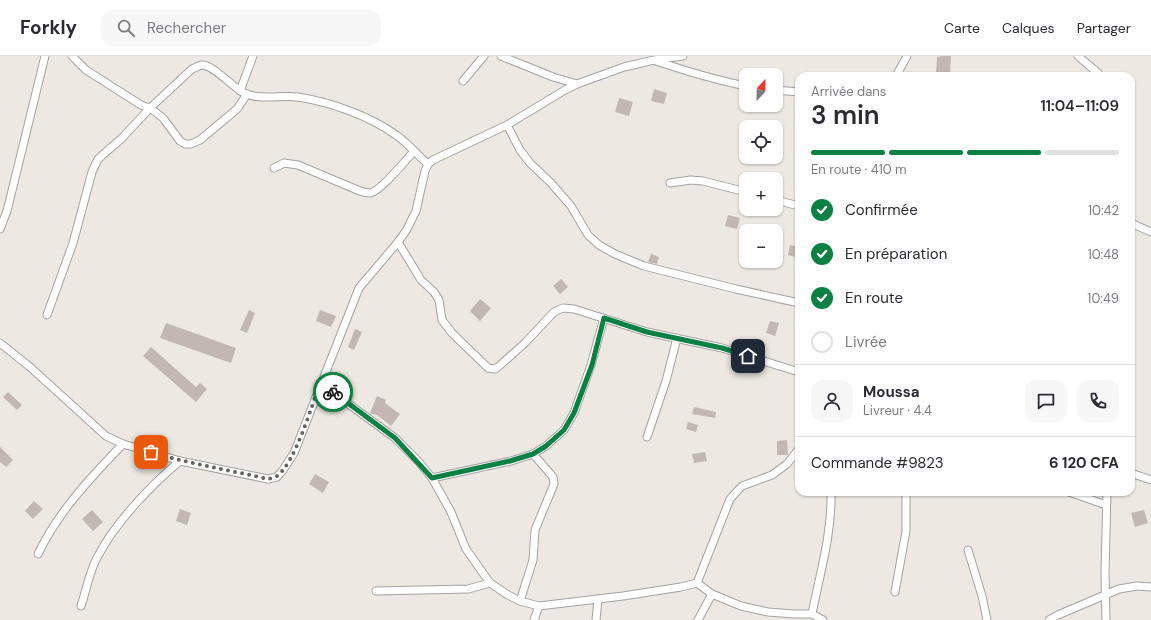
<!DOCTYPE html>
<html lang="fr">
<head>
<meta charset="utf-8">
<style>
  body { margin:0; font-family:"DM Sans",sans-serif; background:#f7f7f7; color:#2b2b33; height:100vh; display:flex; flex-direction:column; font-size:15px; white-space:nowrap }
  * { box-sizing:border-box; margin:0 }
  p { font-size:13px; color:#7c7c81 }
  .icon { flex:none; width:22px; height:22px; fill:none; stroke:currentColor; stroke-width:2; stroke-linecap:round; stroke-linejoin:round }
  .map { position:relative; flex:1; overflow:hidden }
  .sheet { position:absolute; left:795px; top:16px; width:340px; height:424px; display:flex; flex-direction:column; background:#fff; border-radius:12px; box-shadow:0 1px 3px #0004 }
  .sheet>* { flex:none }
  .needle { width:26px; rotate:22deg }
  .buttons { position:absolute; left:739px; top:12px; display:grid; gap:8px }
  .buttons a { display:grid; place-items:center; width:44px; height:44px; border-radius:8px; background:#fff; box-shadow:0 1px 3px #0004; font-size:20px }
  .pin { position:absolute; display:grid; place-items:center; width:34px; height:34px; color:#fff; margin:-17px; border-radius:8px; box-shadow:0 2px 6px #0006 }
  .courier { position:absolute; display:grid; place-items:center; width:40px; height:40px; margin:-20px; border:3px solid #0b8043; border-radius:50%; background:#fff; color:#222; box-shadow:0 1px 5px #0007 }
  .head em { font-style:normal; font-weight:600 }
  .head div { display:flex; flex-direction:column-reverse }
  .head { display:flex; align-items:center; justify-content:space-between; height:68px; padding:0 16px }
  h1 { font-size:26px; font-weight:600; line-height:30px }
  .bar { display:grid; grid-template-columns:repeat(4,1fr); gap:6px 4px; align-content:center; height:48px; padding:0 16px }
  .bar i { height:5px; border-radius:3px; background:#e1e1e2 }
  .bar .active { background:#0b8043 }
  .bar p { grid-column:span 4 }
  .line { display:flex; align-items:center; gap:10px; padding:0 16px; border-top:1px solid #e1e1e2 }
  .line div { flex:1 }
  .round { display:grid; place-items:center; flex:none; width:42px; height:42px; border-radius:12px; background:#f7f7f7 }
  ol { padding:0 16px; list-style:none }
  li { display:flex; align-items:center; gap:12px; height:44px }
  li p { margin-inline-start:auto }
  li .icon { padding:4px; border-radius:50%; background:#0b8043; color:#fff; stroke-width:4 }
  li:last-child { color:#7c7c81 }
  li i { width:22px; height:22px; border:2px solid #e1e1e2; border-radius:50% }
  header { display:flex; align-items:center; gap:24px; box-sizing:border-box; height:56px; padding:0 20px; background:#fff; border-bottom:1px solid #e1e1e2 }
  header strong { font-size:19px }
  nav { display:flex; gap:22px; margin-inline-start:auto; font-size:14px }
  .search { width:280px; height:36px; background:#f7f7f7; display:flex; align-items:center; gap:10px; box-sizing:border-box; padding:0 14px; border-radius:12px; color:#7c7c81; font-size:15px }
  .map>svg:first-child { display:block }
  .building { fill:#c2b8b1 }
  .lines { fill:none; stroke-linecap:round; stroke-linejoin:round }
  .minor-casing { stroke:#a3a3a3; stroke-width:9 }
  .minor { stroke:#fff; stroke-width:7 }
  .done { stroke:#656461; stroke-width:4; stroke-dasharray:0 7.2 }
  .route { stroke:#0b8043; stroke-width:5 }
</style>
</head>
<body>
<header>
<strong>Forkly</strong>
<div class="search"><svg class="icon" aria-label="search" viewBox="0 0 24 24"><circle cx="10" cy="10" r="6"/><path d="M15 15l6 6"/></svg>Rechercher</div>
<nav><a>Carte</a><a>Calques</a><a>Partager</a></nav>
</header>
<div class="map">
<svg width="1151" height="564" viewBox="0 0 1151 564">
  <rect width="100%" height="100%" fill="#ede9e2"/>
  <g class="building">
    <polygon points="943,0 951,0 950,18 936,17 937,1"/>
    <polygon points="654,33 667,37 664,48 651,45"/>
    <polygon points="619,42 633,46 629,60 615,56"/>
    <polygon points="728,159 740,162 737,173 725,170"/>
    <polygon points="790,189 799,191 799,202 788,199"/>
    <polygon points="651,198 659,201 657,208 648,206"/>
    <polygon points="561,223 568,231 560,238 553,230"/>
    <polygon points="480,243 491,252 480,265 470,255"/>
    <polygon points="249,254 255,257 247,277 240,274"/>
    <polygon points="320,254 336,260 331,271 316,265"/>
    <polygon points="770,265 779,267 775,280 766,277"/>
    <polygon points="166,267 236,292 231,307 160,282"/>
    <polygon points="355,273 362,276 354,294 348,291"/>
    <polygon points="151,291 196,331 200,327 207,333 196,346 143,300"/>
    <polygon points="8,336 22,349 17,354 3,341"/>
    <polygon points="377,340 386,344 385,347 400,358 391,370 377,359 370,357"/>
    <polygon points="694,351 716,356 715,362 692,358"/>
    <polygon points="688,366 698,369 696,376 686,373"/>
    <polygon points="787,384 788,399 777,399 777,385"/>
    <polygon points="0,391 13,404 6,411 0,406"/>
    <polygon points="705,396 707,405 694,407 692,398"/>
    <polygon points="315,418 329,426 323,437 309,428"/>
    <polygon points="34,445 43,453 33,463 25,455"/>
    <polygon points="180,453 191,457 187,469 176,465"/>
    <polygon points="92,454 103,466 93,475 82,463"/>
    <polygon points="1144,454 1148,467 1135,471 1131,457"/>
  </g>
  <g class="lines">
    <g class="minor-casing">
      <g id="minor">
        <polyline points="72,0 86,14 141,49 150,52 163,62 180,85 185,88 191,88 200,84 237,53 247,38"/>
        <polyline points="501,0 553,21 577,28"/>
        <polyline points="1078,0 1098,17 1099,20"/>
        <path d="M656,5C686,15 715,24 746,30"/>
        <polyline points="896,20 907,0"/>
        <polyline points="463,25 484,0"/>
        <polyline points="776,34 799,36"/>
        <polyline points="240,35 253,0"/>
        <polyline points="507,69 520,94 530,107 551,127 571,150 588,179 599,189 615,198 644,210 736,233 799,247"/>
        <path d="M274,112L284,107L298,109L360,135C363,136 367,137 370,137C380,136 406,104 414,95"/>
        <polyline points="670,127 691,124 703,125 746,136"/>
        <polyline points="776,144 799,150"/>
        <polyline points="1131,167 1151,176"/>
        <polyline points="0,173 7,155 45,0"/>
        <polyline points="398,186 421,224 434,236 439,244 442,264 452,277 488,312 495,313 498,311 525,287 554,256 563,252 574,253 647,276 722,292 799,316"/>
        <path d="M47,259L73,187L92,116L98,103L122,82L150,52L192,13C195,12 198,10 201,9C214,8 233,33 246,38C262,44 281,39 298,41C330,46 370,60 396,79C408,87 417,99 428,108"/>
        <polyline points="0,287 30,311 106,380 123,388 180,405 268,423 277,421 283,414 294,397 359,232 398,186 406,175 416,155 425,115 428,108 433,104 507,69 565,34 577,28 624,11 654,4 683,0"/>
        <polyline points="320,327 395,382 418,405 432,422 451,456 466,493 490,527 508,539 520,545 539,550 623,540 681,531 697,527 712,538 741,550 768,556 794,558 812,558 823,564"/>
        <polyline points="647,381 666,325 677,282"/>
        <polyline points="1131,417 1151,424"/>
        <polyline points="432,422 511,405 533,398 546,390 564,374 574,357 591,309 604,262"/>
        <polyline points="1069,436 1106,449"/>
        <polyline points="968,494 982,540 987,564"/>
        <path d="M38,498C58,456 91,421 123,388"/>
        <polyline points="697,527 730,443 742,430 772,419 787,408 799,393"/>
        <polyline points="376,535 468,533 490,527"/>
        <polyline points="895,536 906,475 906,436"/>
        <polyline points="520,545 533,504 535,474 554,428 553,421 533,398"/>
        <path d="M81,550C86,535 90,513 98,500C115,467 151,429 180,405"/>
        <path d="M812,558C820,517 832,478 831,436"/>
        <polyline points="534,564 539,550"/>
        <polyline points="596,564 598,543"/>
        <polyline points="698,564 712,538"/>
        <polyline points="1049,564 1058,559 1119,533 1137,530 1151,531"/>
        <polyline points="1106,564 1105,517 1107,436"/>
      </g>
    </g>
    <use href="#minor" class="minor"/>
  </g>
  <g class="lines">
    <path class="done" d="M151,396C190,408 229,414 268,423C271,422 275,422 277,420C295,407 312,349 320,327L333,336"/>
    <polyline class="route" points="333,336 395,382 432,422 510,405 533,398 546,390 564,374 574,357 592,309 604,262 647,276 722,292 748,300"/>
  </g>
</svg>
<div class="buttons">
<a><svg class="needle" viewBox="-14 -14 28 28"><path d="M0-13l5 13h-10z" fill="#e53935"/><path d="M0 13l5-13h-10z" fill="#7c7c81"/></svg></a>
<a><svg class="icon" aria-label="locate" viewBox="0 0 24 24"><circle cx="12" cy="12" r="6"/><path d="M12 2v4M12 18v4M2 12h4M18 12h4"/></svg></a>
<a>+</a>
<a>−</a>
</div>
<div class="pin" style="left:151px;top:396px;background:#ea580c"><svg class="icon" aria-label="bag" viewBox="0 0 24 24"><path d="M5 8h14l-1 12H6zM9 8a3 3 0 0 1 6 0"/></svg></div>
<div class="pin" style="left:748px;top:300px;background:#1f2937"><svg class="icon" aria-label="home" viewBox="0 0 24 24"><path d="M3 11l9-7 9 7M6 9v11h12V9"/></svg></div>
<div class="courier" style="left:333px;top:336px"><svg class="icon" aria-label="bike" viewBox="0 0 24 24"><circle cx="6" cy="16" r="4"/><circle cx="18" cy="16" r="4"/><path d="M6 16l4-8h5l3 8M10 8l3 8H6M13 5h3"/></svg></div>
<section class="sheet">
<div class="head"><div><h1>3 min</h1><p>Arrivée dans</p></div><em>11:04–11:09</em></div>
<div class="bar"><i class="active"></i><i class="active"></i><i class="active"></i><i></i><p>En route · 410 m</p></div>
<ol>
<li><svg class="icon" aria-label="check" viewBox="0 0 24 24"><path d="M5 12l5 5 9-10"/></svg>Confirmée<p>10:42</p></li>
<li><svg class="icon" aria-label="check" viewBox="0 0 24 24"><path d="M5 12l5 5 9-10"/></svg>En préparation<p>10:48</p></li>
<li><svg class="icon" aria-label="check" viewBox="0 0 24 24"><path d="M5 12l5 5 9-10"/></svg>En route<p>10:49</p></li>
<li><i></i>Livrée</li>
</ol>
<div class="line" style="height:72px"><a class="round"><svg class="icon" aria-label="person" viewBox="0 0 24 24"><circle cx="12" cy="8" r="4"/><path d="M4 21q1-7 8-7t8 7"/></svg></a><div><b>Moussa</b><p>Livreur · 4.4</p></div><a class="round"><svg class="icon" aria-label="chat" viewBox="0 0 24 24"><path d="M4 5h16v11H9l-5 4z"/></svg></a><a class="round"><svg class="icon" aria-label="phone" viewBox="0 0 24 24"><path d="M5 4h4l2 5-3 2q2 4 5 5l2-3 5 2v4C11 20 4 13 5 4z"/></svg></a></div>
<div class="line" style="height:52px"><div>Commande #9823</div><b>6 120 CFA</b></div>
</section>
</div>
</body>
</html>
